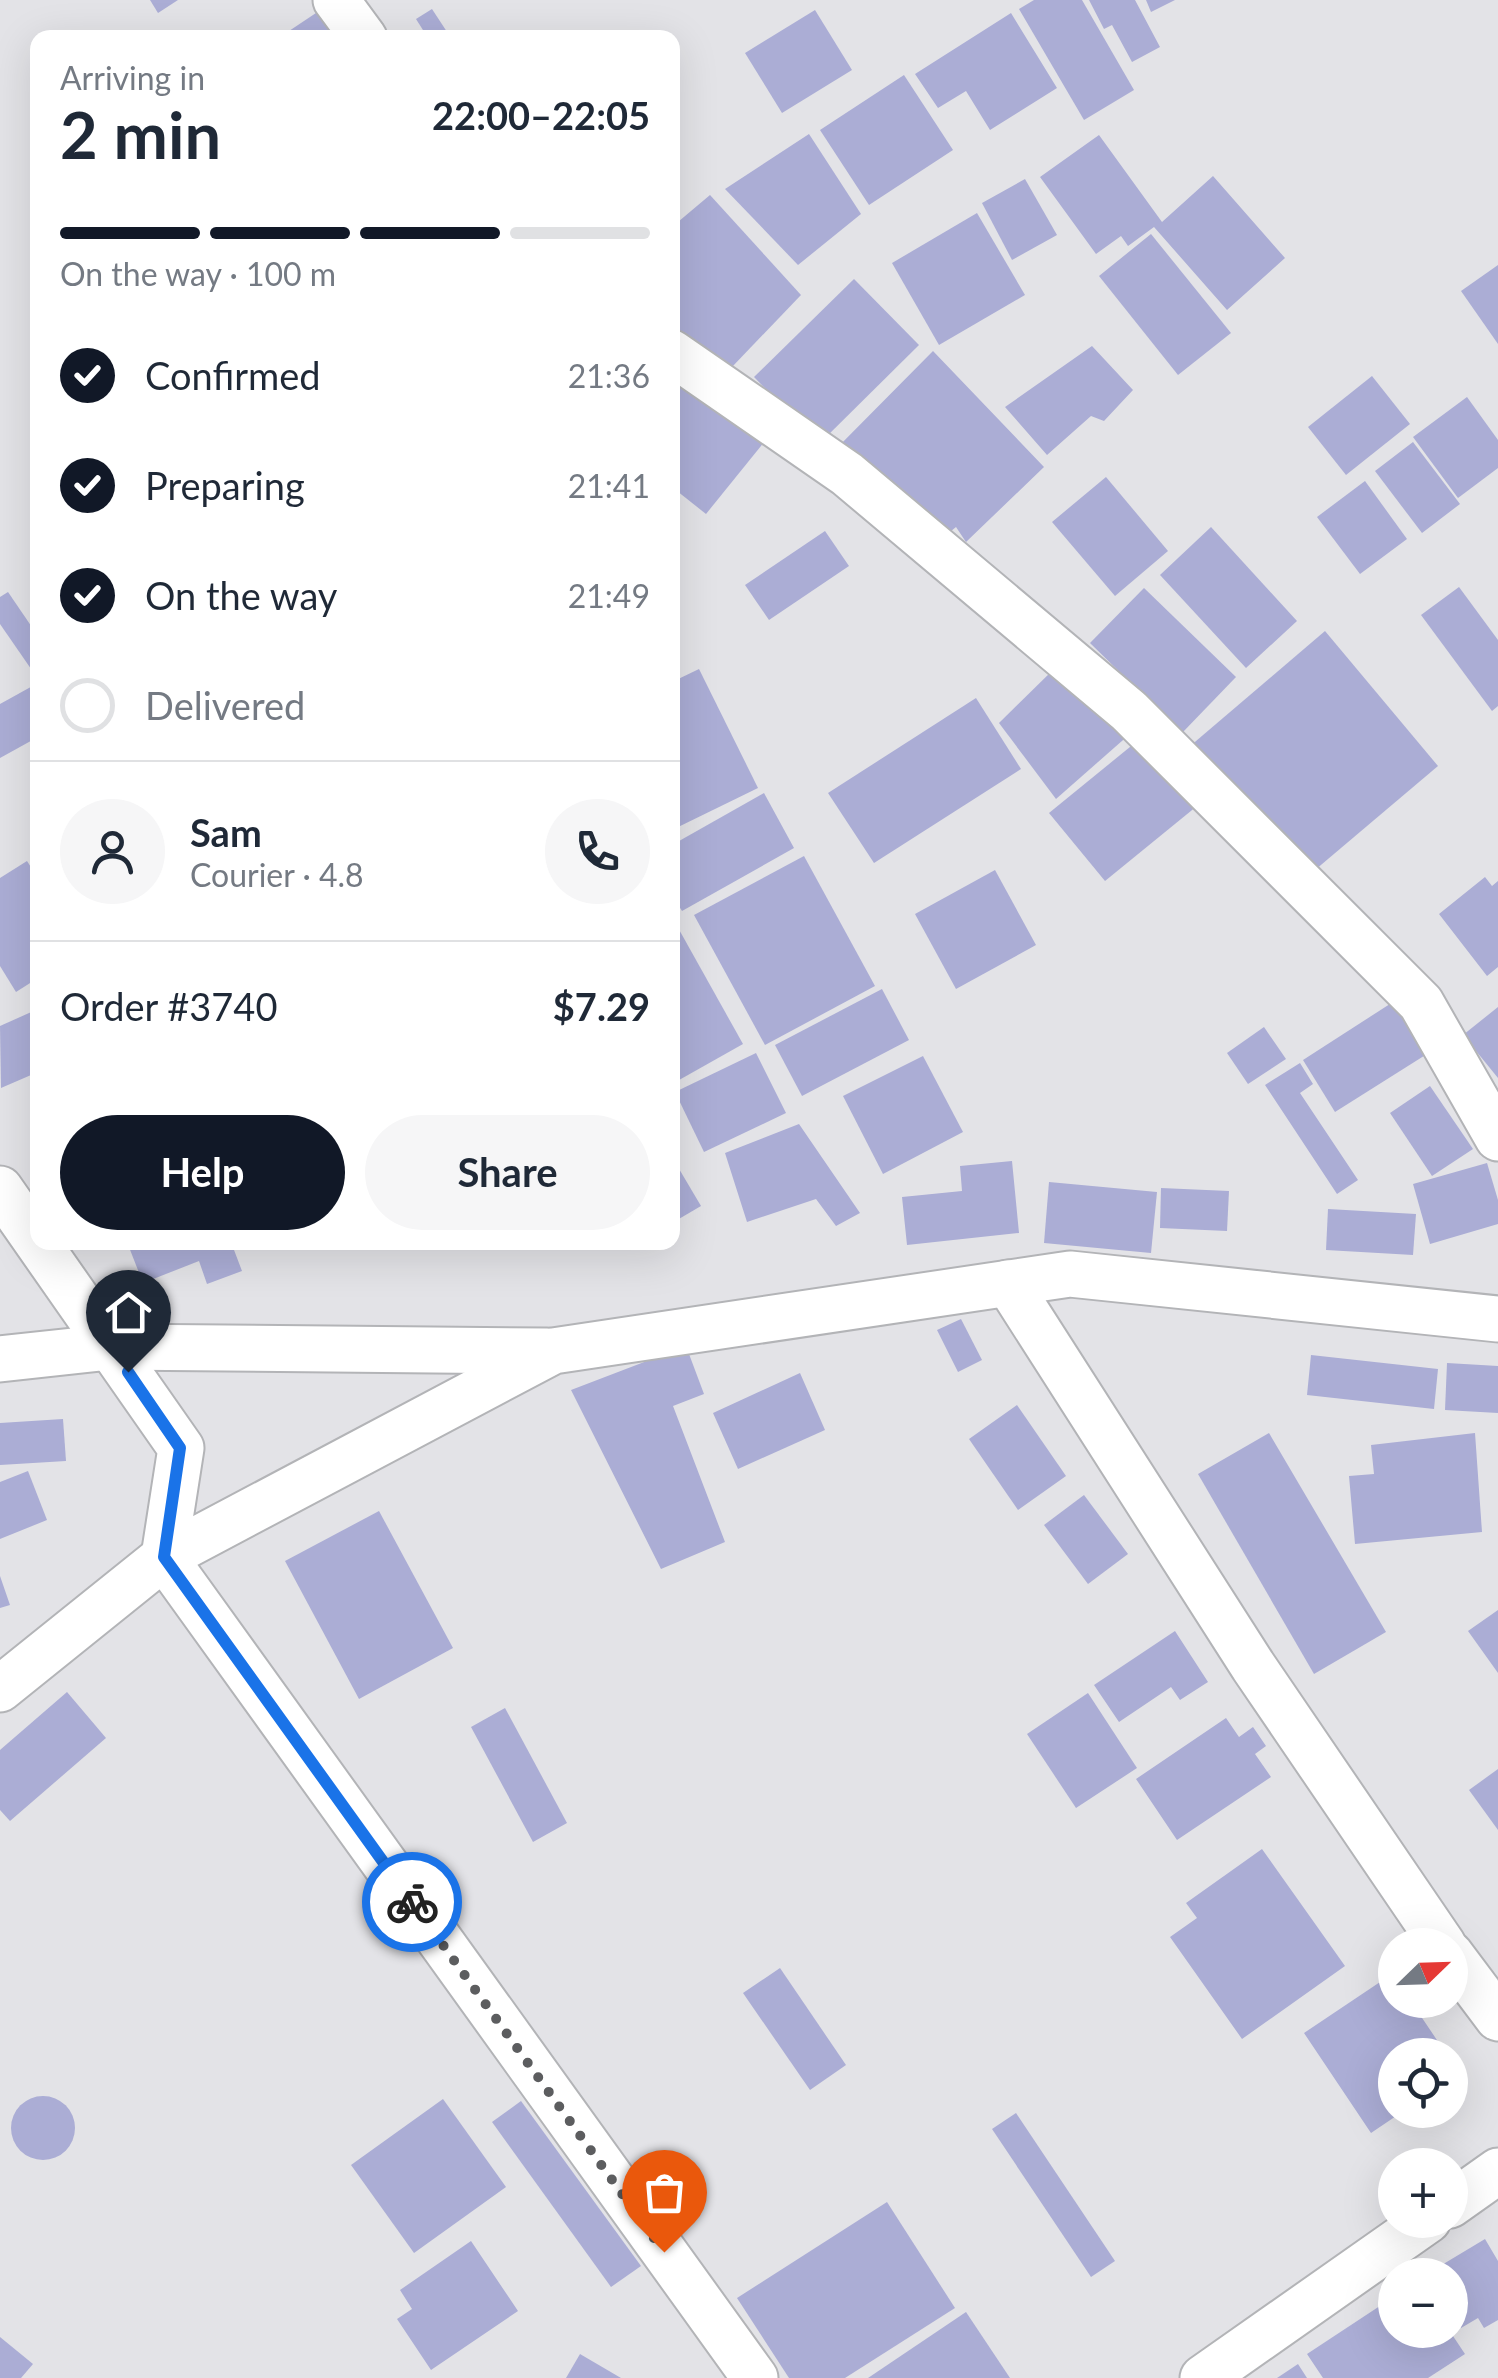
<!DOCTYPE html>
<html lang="en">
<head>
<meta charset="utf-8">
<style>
  body { margin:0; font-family:Lato,sans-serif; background:#f6f6f7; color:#1f2937; height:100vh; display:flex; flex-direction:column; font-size:38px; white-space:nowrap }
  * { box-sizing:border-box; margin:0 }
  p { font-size:32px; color:#747a83 }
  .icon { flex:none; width:55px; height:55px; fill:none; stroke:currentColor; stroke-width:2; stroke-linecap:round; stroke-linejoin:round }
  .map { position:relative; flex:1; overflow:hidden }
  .details { position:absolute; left:30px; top:30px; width:650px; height:1220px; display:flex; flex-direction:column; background:#fff; border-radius:20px; box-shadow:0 10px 40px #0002 }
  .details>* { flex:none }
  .needle { width:65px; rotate:67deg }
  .tools { position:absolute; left:1378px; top:1928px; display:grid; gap:20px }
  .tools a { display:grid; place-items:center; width:90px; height:90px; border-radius:50%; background:#fff; box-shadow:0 10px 40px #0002; font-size:50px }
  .pin { position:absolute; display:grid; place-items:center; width:85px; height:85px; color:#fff; margin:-102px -42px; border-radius:50% 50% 50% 0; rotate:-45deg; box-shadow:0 0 10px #0007 }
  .pin .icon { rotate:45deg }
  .courier { position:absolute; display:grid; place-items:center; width:100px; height:100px; margin:-50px; border:8px solid #1a73e8; border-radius:50%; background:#fff; color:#222; box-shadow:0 2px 12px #0007 }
  .overview em { font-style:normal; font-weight:700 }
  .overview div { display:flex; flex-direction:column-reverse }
  .overview { display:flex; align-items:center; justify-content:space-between; height:170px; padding:0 30px }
  h1 { font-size:65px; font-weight:700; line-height:75px }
  .bar { display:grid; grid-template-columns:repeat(4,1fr); gap:15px 10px; align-content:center; height:120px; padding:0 30px }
  .bar i { height:12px; border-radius:8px; background:#e0e1e3 }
  .bar .active { background:#111827 }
  .bar p { grid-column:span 4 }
  .line { display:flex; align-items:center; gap:25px; padding:0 30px; border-top:2px solid #e0e1e3 }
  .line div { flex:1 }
  .round { display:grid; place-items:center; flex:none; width:105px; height:105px; border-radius:52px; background:#f6f6f7 }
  ol { padding:0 30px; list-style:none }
  li { display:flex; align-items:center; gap:30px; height:110px }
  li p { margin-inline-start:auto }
  li .icon { padding:10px; border-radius:50%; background:#111827; color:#fff; stroke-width:4 }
  li:last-child { color:#747a83 }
  li i { width:55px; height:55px; border:5px solid #e0e1e3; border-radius:50% }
  .action { display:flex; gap:20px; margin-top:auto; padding:20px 30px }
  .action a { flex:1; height:115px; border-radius:60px; background:#111827; color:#fff; font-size:40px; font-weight:700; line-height:115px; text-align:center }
  .action a+a { background:#f6f6f7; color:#1f2937 }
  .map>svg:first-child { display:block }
  .building { fill:#abadd5 }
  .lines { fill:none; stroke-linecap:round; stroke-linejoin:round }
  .minor-casing { stroke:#b3b4b7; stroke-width:49 }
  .minor { stroke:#fff; stroke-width:45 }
  .done { stroke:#5c5d5f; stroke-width:10; stroke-dasharray:0 18 }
  .route { stroke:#1a73e8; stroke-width:12 }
</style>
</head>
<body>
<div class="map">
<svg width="1498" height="2378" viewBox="0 0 1498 2378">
  <rect width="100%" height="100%" fill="#e3e3e7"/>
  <g class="building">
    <polygon points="150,0 178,0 158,13"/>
    <polygon points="1034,0 1082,0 1134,90 1084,120 1019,9"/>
    <polygon points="1089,0 1135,0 1160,47 1132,62 1112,25 1104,29"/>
    <polygon points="1146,0 1175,0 1151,12"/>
    <polygon points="331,3 354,38 294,38 289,31"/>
    <polygon points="432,9 451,38 428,38 416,19"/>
    <polygon points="815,10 852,70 782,113 745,53"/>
    <polygon points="1011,13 1057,88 990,130 966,91 938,108 915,74"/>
    <polygon points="904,75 953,150 869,205 820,130"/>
    <polygon points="809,134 861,214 798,265 725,189"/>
    <polygon points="1099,135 1162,222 1213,176 1285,258 1227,310 1154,227 1128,246 1121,236 1096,254 1040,177"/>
    <polygon points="1025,179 1057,235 1012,260 982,203"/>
    <polygon points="710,195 801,295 732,367 672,328 672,227"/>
    <polygon points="977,213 1025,295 939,345 892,263"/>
    <polygon points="1151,234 1231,333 1178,375 1099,276"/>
    <polygon points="1498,265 1498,344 1461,291"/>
    <polygon points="854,279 919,345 819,444 754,377"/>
    <polygon points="1092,346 1133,390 1104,421 1091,416 1047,455 1005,407"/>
    <polygon points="933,351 1044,467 966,542 956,527 945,536 830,455"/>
    <polygon points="672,371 765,441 706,514 672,487"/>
    <polygon points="1372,376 1410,424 1346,475 1308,427"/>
    <polygon points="1467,397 1498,440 1498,468 1458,498 1413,437"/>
    <polygon points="1413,442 1460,504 1422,533 1375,471"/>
    <polygon points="1106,477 1168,551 1115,596 1052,522"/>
    <polygon points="1365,481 1407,539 1360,574 1317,517"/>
    <polygon points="1211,527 1297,621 1246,668 1160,575"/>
    <polygon points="825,531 849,566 769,620 745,585"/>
    <polygon points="1459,587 1498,640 1498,706 1492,711 1421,615"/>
    <polygon points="1144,588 1236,677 1182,733 1090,643"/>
    <polygon points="8,592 38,636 38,679 0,624 0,597"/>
    <polygon points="1325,631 1438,766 1302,881 1189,747"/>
    <polygon points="1056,667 1131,733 1056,799 999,723"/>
    <polygon points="699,669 758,788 672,830 672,682"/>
    <polygon points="38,683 38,737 0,758 0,704"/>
    <polygon points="976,698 1021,769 874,863 828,793"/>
    <polygon points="1141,738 1197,806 1105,881 1049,813"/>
    <polygon points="764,793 794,848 682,911 672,895 672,845"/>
    <polygon points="804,856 875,986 765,1045 694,915"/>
    <polygon points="27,861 38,878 38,978 16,992 0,966 0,878"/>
    <polygon points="995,870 1036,945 956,989 915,914"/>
    <polygon points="1485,877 1492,886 1498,881 1498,967 1487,976 1439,914"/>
    <polygon points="672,917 743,1044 672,1084"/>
    <polygon points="882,989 909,1040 802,1096 775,1045"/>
    <polygon points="1393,1002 1427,1054 1335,1112 1303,1060"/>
    <polygon points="1498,1007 1498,1078 1463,1035"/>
    <polygon points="38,1009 38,1072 1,1088 0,1026"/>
    <polygon points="1264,1027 1286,1059 1248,1084 1227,1053"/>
    <polygon points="756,1053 786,1113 704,1152 675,1092"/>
    <polygon points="923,1056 963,1132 883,1174 843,1096"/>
    <polygon points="1300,1063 1313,1084 1300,1093 1358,1180 1337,1194 1265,1085"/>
    <polygon points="1430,1086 1473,1149 1432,1176 1390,1113"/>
    <polygon points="799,1124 860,1213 836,1226 816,1199 747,1222 725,1153"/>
    <polygon points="672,1157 701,1206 672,1223"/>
    <polygon points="1012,1161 1019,1233 907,1245 902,1197 962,1191 960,1166"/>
    <polygon points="1487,1163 1498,1200 1498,1224 1430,1244 1413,1184"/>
    <polygon points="1049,1182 1157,1192 1151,1253 1044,1243"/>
    <polygon points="1161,1188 1229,1191 1227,1231 1160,1228"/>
    <polygon points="1328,1209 1416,1214 1413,1255 1326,1250"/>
    <polygon points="127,1242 231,1242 242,1271 207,1284 199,1261 143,1283"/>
    <polygon points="961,1319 982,1360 958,1372 937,1330"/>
    <polygon points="686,1346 704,1394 673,1406 725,1542 661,1569 571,1390"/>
    <polygon points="1311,1355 1438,1369 1434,1409 1307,1395"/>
    <polygon points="1447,1363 1498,1366 1498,1413 1445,1410"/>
    <polygon points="800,1373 825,1430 738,1469 713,1413"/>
    <polygon points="1017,1405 1066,1476 1018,1510 969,1439"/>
    <polygon points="63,1419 66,1461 0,1465 0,1423"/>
    <polygon points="1269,1433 1386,1632 1314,1674 1198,1474"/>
    <polygon points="1475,1433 1482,1532 1355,1544 1349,1476 1374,1474 1371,1445"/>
    <polygon points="28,1471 47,1520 0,1539 0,1482"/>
    <polygon points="1084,1495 1128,1554 1088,1584 1044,1525"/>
    <polygon points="379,1511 453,1648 359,1699 285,1561"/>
    <polygon points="0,1576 10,1605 0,1608"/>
    <polygon points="1498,1610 1498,1673 1468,1631"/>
    <polygon points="1175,1631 1208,1682 1180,1700 1171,1687 1119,1722 1094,1685"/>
    <polygon points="67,1692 106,1738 10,1821 0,1810 0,1750"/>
    <polygon points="1088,1693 1137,1768 1076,1808 1027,1734"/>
    <polygon points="505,1708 567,1823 533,1842 471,1727"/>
    <polygon points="1226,1718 1239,1737 1253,1727 1266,1746 1255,1754 1271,1777 1177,1840 1136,1779"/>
    <polygon points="1498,1769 1498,1830 1469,1790"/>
    <polygon points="1262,1849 1345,1966 1242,2039 1170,1937 1197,1918 1186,1903"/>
    <polygon points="780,1968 846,2065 810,2090 743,1993"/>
    <polygon points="1392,1974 1395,2000 1410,2000 1447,2055 1395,2055 1395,2110 1405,2110 1371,2133 1304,2033"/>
    <circle cx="43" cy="2128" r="32"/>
    <polygon points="443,2099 506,2187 414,2253 351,2165"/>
    <polygon points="521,2101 641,2266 611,2287 492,2122"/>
    <polygon points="1016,2113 1115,2261 1091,2277 992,2129"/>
    <polygon points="887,2202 955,2308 845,2378 789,2378 737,2298"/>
    <polygon points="1485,2239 1498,2261 1498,2320 1484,2328 1478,2318 1461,2328 1450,2309 1450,2275 1425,2275"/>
    <polygon points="471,2241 518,2311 431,2370 397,2319 412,2309 400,2290"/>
    <polygon points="1395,2296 1395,2330 1449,2330 1465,2354 1428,2378 1323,2378 1307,2354"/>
    <polygon points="966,2312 1010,2378 868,2378"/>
    <polygon points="0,2337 33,2364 21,2378 0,2378"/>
    <polygon points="580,2354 621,2378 566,2378"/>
    <polygon points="1298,2364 1307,2378 1277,2378"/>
  </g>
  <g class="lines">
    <g class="minor-casing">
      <g id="minor">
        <polyline points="336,0 364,38"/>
        <polyline points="672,353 847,474 1129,711 1421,1003 1498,1138"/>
        <polyline points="0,1189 181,1448 164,1557 755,2378"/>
        <polyline points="1008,1283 1253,1666 1443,1945"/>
        <polyline points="0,1359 110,1347 547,1351"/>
        <polyline points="0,1689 164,1557 553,1351 1070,1274 1498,1319"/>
        <polyline points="1450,1954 1498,2018"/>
        <polyline points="1450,2205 1498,2171"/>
        <polyline points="1203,2378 1428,2220"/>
      </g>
    </g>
    <use href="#minor" class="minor"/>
  </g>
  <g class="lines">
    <polyline class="done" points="412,1902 664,2252"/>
    <polyline class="route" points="128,1372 180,1448 164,1557 412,1902"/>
  </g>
</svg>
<div class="tools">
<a><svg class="needle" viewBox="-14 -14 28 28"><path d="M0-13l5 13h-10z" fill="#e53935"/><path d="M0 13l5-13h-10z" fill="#747a83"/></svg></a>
<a><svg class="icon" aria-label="locate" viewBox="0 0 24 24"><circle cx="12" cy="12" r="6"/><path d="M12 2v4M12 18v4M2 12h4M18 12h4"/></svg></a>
<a>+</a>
<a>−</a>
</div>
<div class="pin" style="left:664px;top:2252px;background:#ea580c"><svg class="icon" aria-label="bag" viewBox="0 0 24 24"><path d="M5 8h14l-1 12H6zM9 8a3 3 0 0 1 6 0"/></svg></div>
<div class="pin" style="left:128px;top:1372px;background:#1f2937"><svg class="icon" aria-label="home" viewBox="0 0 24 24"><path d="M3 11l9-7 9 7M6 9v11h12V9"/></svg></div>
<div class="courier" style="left:412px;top:1902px"><svg class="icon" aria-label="bike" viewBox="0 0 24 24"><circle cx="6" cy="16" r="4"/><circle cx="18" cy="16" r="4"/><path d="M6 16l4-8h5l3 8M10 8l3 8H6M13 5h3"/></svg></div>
<section class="details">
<div class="overview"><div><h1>2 min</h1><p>Arriving in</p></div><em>22:00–22:05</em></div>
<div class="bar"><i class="active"></i><i class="active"></i><i class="active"></i><i></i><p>On the way · 100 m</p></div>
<ol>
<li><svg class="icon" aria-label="check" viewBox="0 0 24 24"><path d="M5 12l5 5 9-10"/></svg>Confirmed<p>21:36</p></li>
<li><svg class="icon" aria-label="check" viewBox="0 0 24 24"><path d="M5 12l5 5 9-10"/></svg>Preparing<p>21:41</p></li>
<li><svg class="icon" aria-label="check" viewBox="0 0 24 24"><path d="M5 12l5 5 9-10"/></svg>On the way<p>21:49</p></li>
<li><i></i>Delivered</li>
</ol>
<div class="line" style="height:180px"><a class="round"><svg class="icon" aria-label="person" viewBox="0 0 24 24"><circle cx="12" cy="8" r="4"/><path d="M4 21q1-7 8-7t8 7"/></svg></a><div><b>Sam</b><p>Courier · 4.8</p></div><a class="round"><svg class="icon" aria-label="phone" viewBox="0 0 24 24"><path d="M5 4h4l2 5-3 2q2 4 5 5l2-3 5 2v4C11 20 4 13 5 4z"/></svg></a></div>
<div class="line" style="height:130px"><div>Order #3740</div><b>$7.29</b></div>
<div class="action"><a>Help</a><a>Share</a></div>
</section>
</div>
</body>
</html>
